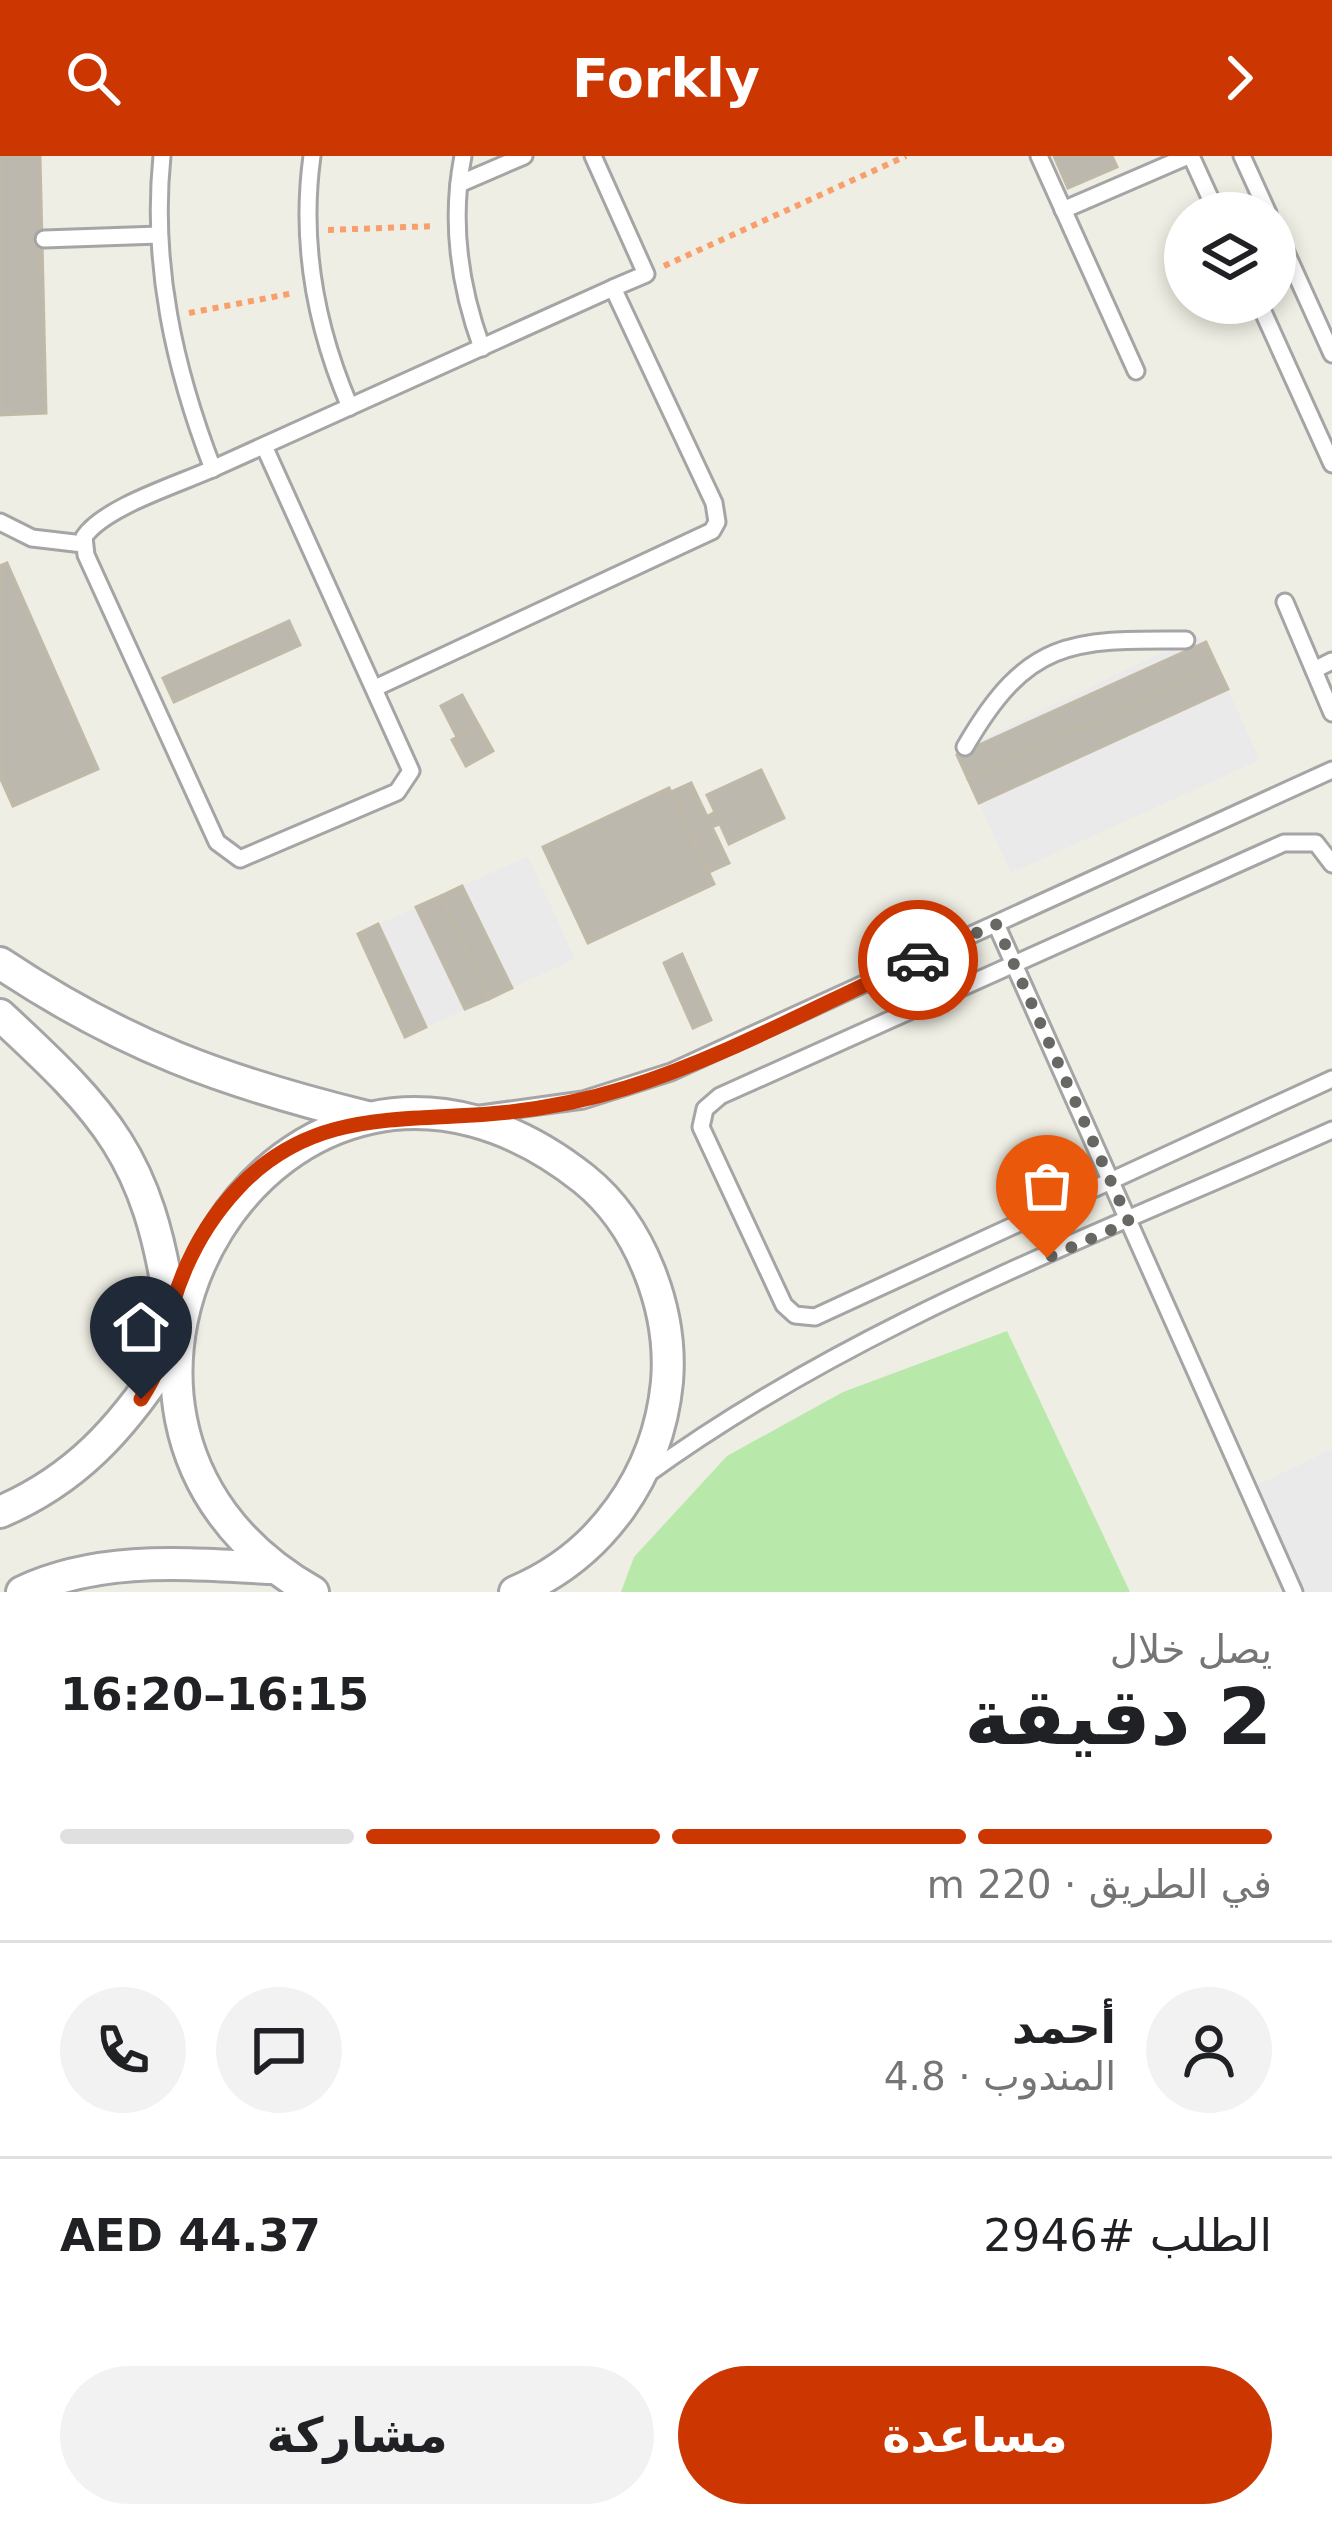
<!DOCTYPE html>
<html lang="ar">
<head>
<meta charset="utf-8">
<style>
  body { margin:0; font-family:"DejaVu Sans","Noto Naskh Arabic",sans-serif; background:#f2f2f2; color:#202124; direction:rtl; height:100vh; display:flex; flex-direction:column; font-size:45px; white-space:nowrap }
  * { box-sizing:border-box; margin:0 }
  p { font-size:39px; color:#757577 }
  .icon { flex:none; width:66px; height:66px; fill:none; stroke:currentColor; stroke-width:2; stroke-linecap:round; stroke-linejoin:round }
  .map { position:relative; height:1436px; overflow:hidden; direction:ltr }
  .sheet { display:flex; flex-direction:column; background:#fff; flex:1 }
  .sheet>* { flex:none }
  .controls { position:absolute; left:1164px; top:36px; display:grid; gap:24px }
  .controls a { display:grid; place-items:center; width:132px; height:132px; border-radius:50%; background:#fff; box-shadow:0 6px 18px #0003; font-size:60px }
  .pin { position:absolute; display:grid; place-items:center; width:102px; height:102px; color:#fff; margin:-123px -51px; border-radius:50% 50% 50% 0; rotate:-45deg; box-shadow:0 0 12px #0007 }
  .pin .icon { rotate:45deg }
  .courier { position:absolute; display:grid; place-items:center; width:120px; height:120px; margin:-60px; border:9px solid #cc3601; border-radius:50%; background:#fff; color:#222; box-shadow:0 3px 15px #0007 }
  .overview em { font-style:normal; font-weight:700 }
  .overview div { display:flex; flex-direction:column-reverse }
  .overview { display:flex; align-items:center; justify-content:space-between; height:204px; padding:0 60px }
  h1 { font-size:78px; font-weight:700; line-height:90px }
  .bar { display:grid; grid-template-columns:repeat(4,1fr); gap:18px 12px; align-content:center; height:144px; padding:0 60px }
  .bar i { height:15px; border-radius:9px; background:#e0e0e0 }
  .bar .active { background:#cc3601 }
  .bar p { grid-column:span 4 }
  .line { display:flex; align-items:center; gap:30px; padding:0 60px; border-top:3px solid #e0e0e0 }
  .line div { flex:1 }
  .round { display:grid; place-items:center; flex:none; width:126px; height:126px; border-radius:63px; background:#f2f2f2 }
  .action { display:flex; gap:24px; margin-top:auto; padding:24px 60px }
  .action a { flex:1; height:138px; border-radius:72px; background:#cc3601; color:#fff; font-size:48px; font-weight:700; line-height:138px; text-align:center }
  .action a+a { background:#f2f2f2; color:#202124 }
  header { display:flex; justify-content:space-between; align-items:center; height:156px; padding:0 60px; background:#cc3601; color:#fff; font-size:54px; font-weight:700 }
  .map>svg:first-child { display:block }
  .grass { fill:#b9e9aa }
  .parking { fill:#eaeaea }
  .building { fill:#bcb8ae; stroke:#c1b9a7; stroke-width:3 }
  .lines { fill:none; stroke-linecap:round; stroke-linejoin:round }
  .service-casing { stroke:#a5a5a5; stroke-width:21 }
  .minor-casing { stroke:#a5a5a5; stroke-width:36 }
  .path { stroke:#f99f6c; stroke-width:6; stroke-dasharray:6 6; stroke-linecap:butt }
  .service { stroke:#fff; stroke-width:15 }
  .minor { stroke:#fff; stroke-width:30 }
  .done { stroke:#676763; stroke-width:12; stroke-dasharray:0 21.6 }
  .route { stroke:#cc3601; stroke-width:15 }
</style>
</head>
<body>
<header><svg class="icon" aria-label="forward" viewBox="0 0 24 24"><path d="M9 5l7 7-7 7"/></svg>Forkly<svg class="icon" aria-label="search" viewBox="0 0 24 24"><circle cx="10" cy="10" r="6"/><path d="M15 15l6 6"/></svg></header>
<div class="map">
<svg width="1332" height="1436" viewBox="0 0 1332 1436">
  <rect width="100%" height="100%" fill="#efeee4"/>
  <polygon class="grass" points="1007,1175 1130,1436 621,1436 634,1401 727,1300 843,1236"/>
  <g class="parking">
    <polygon points="1197,480 1206,486 1260,604 1011,717 957,599 965,591"/>
    <polygon points="528,700 575,803 405,881 358,778"/>
    <polygon points="1332,1293 1332,1436 1294,1436 1249,1333"/>
  </g>
  <g class="building">
    <polygon points="0,0 40,0 46,257 0,259"/>
    <polygon points="1054,0 1112,0 1117,11 1068,32"/>
    <polygon points="7,407 98,613 13,650 0,621 0,410"/>
    <polygon points="289,465 300,489 174,546 163,522"/>
    <polygon points="1206,486 1217,510 968,623 957,599"/>
    <polygon points="1217,510 1228,533 979,647 968,623"/>
    <polygon points="462,539 479,570 457,581 441,550"/>
    <polygon points="479,570 493,595 466,610 452,584"/>
    <polygon points="761,614 784,662 729,688 720,668 711,671 706,661 715,656 707,639"/>
    <polygon points="691,627 729,707 709,716 671,636"/>
    <polygon points="669,632 714,728 588,787 543,691"/>
    <polygon points="462,730 512,832 489,843 441,740"/>
    <polygon points="441,740 489,843 465,853 416,751"/>
    <polygon points="378,768 426,871 405,881 358,778"/>
    <polygon points="682,798 711,864 693,872 664,807"/>
  </g>
  <g class="lines">
    <g class="service-casing">
      <g id="service">
        <path d="M162,0C151,108 174,212 213,313"/>
        <path d="M312,0C300,87 316,172 350,251"/>
        <path d="M463,0C450,66 459,129 482,192"/>
        <polyline points="1039,0 1136,215"/>
        <polyline points="1191,0 1217,57"/>
        <polyline points="1242,0 1268,57"/>
        <polyline points="459,28 524,0"/>
        <polyline points="1063,54 1188,0"/>
        <polyline points="1275,72 1332,198"/>
        <polyline points="44,83 159,79"/>
        <polyline points="1259,147 1332,308"/>
        <path d="M264,290L411,615L397,636L240,703L217,686L86,399L84,381C104,351 179,328 212,313C346,253 480,193 613,132L646,118L593,0"/>
        <polyline points="0,366 32,382 83,388"/>
        <polyline points="1285,446 1332,557"/>
        <polyline points="1314,514 1332,505"/>
        <polyline points="375,532 712,375 717,366 714,347 613,132"/>
        <path d="M965,591C1027,484 1069,483 1186,484"/>
        <polyline points="1332,708 1316,687 1284,687 720,940 705,953 701,971 784,1149 795,1159 815,1161 1332,923"/>
        <polyline points="996,768 1294,1436"/>
        <polyline points="473,959 583,944 671,916 1332,614"/>
        <path d="M645,1320C853,1168 1098,1079 1332,974"/>
      </g>
    </g>
    <g class="minor-casing">
      <g id="minor">
        <path d="M0,807C123,889 224,926 367,961"/>
        <path d="M0,859C107,958 148,1001 170,1149"/>
        <path d="M0,1356C75,1324 121,1273 165,1206"/>
        <path d="M22,1436C101,1399 188,1408 271,1412"/>
        <path d="M313,1436C0,1259 283,784 584,1023C641,1069 673,1154 667,1226C658,1319 601,1400 515,1436"/>
      </g>
    </g>
    <g class="path">
      <polyline points="328,74 435,70"/>
      <polyline points="664,110 906,0"/>
      <polyline points="189,157 294,137"/>
    </g>
    <use href="#service" class="service"/>
    <use href="#minor" class="minor"/>
  </g>
  <g class="lines">
    <polyline class="done" points="918,804 996,768 1129,1066 1047,1102"/>
    <path class="route" d="M141,1243C169,1199 160,1195 172,1150C185,1105 206,1066 238,1032C301,965 372,964 455,960C513,958 571,949 626,932C726,901 822,847 918,804"/>
  </g>
</svg>
<div class="controls">
<a><svg class="icon" aria-label="layers" viewBox="0 0 24 24"><path d="M12 4l9 5-9 5-9-5zM3 14l9 5 9-5"/></svg></a>
</div>
<div class="pin" style="left:1047px;top:1102px;background:#ea580c"><svg class="icon" aria-label="bag" viewBox="0 0 24 24"><path d="M5 8h14l-1 12H6zM9 8a3 3 0 0 1 6 0"/></svg></div>
<div class="pin" style="left:141px;top:1243px;background:#1f2937"><svg class="icon" aria-label="home" viewBox="0 0 24 24"><path d="M3 11l9-7 9 7M6 9v11h12V9"/></svg></div>
<div class="courier" style="left:918px;top:804px"><svg class="icon" aria-label="car" viewBox="0 0 24 24"><path d="M5 17H2v-5l4-1 3-4h7l3 4 3 1v5h-3M9 17h6M6 11h13"/><circle cx="7" cy="17" r="2"/><circle cx="17" cy="17" r="2"/></svg></div>
</div>
<section class="sheet">
<div class="overview"><div><h1>2 دقيقة</h1><p>يصل خلال</p></div><em>16:15–16:20</em></div>
<div class="bar"><i class="active"></i><i class="active"></i><i class="active"></i><i></i><p>في الطريق · 220 m</p></div>
<div class="line" style="height:216px"><a class="round"><svg class="icon" aria-label="person" viewBox="0 0 24 24"><circle cx="12" cy="8" r="4"/><path d="M4 21q1-7 8-7t8 7"/></svg></a><div><b>أحمد</b><p>المندوب · 4.8</p></div><a class="round"><svg class="icon" aria-label="chat" viewBox="0 0 24 24"><path d="M4 5h16v11H9l-5 4z"/></svg></a><a class="round"><svg class="icon" aria-label="phone" viewBox="0 0 24 24"><path d="M5 4h4l2 5-3 2q2 4 5 5l2-3 5 2v4C11 20 4 13 5 4z"/></svg></a></div>
<div class="line" style="height:156px"><div>الطلب #2946</div><b>AED 44.37</b></div>
<div class="action"><a>مساعدة</a><a>مشاركة</a></div>
</section>
</body>
</html>
